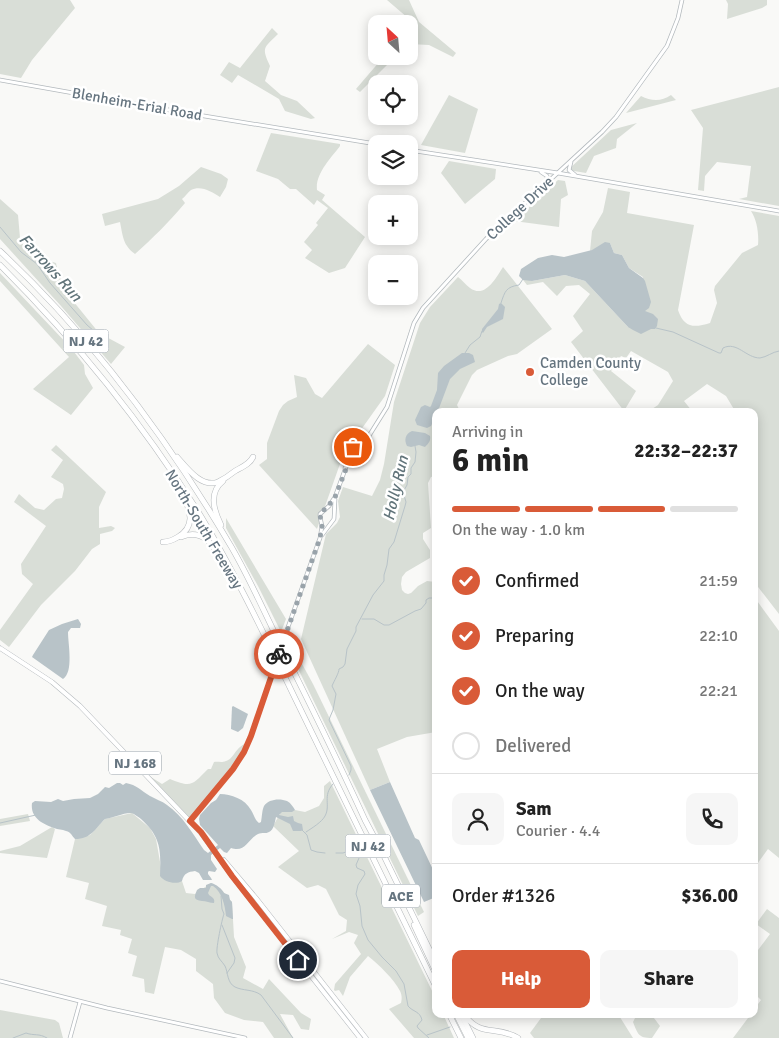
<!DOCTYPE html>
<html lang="en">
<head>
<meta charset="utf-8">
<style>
  body { margin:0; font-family:Signika,sans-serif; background:#f6f6f6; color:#222; height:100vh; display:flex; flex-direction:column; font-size:19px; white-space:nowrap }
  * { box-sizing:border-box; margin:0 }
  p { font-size:16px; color:#767676 }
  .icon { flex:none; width:28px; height:28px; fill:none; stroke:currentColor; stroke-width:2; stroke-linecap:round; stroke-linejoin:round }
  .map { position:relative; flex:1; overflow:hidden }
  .sheet { position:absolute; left:432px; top:408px; width:326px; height:610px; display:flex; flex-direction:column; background:#fff; border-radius:10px; box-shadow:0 2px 12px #0003 }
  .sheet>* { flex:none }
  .needle { width:32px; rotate:334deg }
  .tools { position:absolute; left:368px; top:15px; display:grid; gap:10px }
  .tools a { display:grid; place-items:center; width:50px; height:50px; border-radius:10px; background:#fff; box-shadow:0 2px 12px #0003; font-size:25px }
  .pin { position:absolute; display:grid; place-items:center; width:42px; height:42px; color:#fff; margin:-21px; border:2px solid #fff; border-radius:50%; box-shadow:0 1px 5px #0007 }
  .courier { position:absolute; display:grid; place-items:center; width:50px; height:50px; margin:-25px; border:4px solid #d95b38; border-radius:50%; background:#fff; color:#222; box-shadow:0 1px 6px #0007 }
  .head em { font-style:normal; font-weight:700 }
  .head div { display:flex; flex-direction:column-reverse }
  .head { display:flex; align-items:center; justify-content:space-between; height:85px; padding:0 20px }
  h1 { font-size:32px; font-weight:700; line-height:38px }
  .bar { display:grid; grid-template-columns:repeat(4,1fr); gap:8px 5px; align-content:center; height:60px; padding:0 20px }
  .bar i { height:6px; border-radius:4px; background:#e0e0e0 }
  .bar .selected { background:#d95b38 }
  .bar p { grid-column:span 4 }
  .line { display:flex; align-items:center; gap:12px; padding:0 20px; border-top:1px solid #e0e0e0 }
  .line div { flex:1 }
  .round { display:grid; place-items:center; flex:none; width:52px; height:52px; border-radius:10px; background:#f6f6f6 }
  ol { padding:0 20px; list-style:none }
  li { display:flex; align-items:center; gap:15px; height:55px }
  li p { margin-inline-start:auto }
  li .icon { padding:5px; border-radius:50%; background:#d95b38; color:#fff; stroke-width:4 }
  li:last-child { color:#767676 }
  li i { width:28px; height:28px; border:2px solid #e0e0e0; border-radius:50% }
  .action { display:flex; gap:10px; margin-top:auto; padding:10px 20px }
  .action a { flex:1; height:58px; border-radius:10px; background:#d95b38; color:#fff; font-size:20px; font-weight:700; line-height:58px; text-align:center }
  .action a+a { background:#f6f6f6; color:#222 }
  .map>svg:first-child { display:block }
  .green { fill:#d9ded7 }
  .water { fill:#b8c3c8 }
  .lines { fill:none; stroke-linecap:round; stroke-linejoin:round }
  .stream { stroke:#b8c3c8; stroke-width:1 }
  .secondary-casing { stroke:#b3b9bd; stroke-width:4.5 }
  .primary-casing { stroke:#b4b9bd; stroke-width:5 }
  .highway-casing { stroke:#b4b8bb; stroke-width:6 }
  .secondary { stroke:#fff; stroke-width:3 }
  .primary { stroke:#fff; stroke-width:4 }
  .highway { stroke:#fff; stroke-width:5 }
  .secondary-bridge-casing { stroke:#b3b9bd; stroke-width:4.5; stroke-linecap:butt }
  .secondary-bridge { stroke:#fff; stroke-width:3 }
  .done { stroke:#99a3aa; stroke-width:5; stroke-dasharray:0 9 }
  .route { stroke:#d95b38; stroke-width:6 }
  .poi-dot { fill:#d95b38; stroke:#fff; stroke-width:2 }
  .labels { text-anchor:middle; stroke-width:5; stroke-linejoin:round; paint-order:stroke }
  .shield { fill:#fff; stroke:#949ea6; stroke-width:1 }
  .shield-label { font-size:14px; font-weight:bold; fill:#667580 }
  .street-label { font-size:15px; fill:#667580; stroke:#fff }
  .poi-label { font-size:15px; fill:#667580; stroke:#fff; text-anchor:start }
  .water-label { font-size:16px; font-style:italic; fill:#61747a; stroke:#fff }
</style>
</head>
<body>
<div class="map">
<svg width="779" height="1038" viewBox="0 0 779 1038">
  <rect width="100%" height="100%" fill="#f9f9f7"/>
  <g class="green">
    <polygon points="0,0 70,0 75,8 32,60 21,78 0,74"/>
    <polygon points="387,0 409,0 419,22 456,53 453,57 429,45 409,44 409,24 405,24 405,22 408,18"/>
    <polygon points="726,0 767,0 767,5 762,8 727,19 728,4"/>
    <path d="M272,28L278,34C264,48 261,47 270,66L265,81L281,95L297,101L315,118L311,119L285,111L279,99L238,75L232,83L220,75L229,62L240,68Z"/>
    <polygon points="390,56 396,56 360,92 356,89 380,61"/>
    <polygon points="779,87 779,206 739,199 747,197 751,166 717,162 705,176 704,191 698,190 703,128 691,110"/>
    <polygon points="449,95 478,109 465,153 421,145"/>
    <path d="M671,95L676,100L626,113L641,96C651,101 661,102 671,95Z"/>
    <polygon points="637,123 617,139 616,148 594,156 586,173 568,170 611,130"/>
    <path d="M271,133L340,144V146C331,158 315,174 317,190L325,195L322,200L365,237L345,268L329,273L305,258L312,250L304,242L318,225L316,223L328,208L317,200L314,205L296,189H290L278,179L256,171Z"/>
    <polygon points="449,161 496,169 495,179 465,204 441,173"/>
    <path d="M201,167L221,174L228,179L226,187L220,197C212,192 201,185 191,190C188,192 185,197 182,199L185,203C169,222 153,238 135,254C123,245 123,237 120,222L105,226L102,214L158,199L179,186Z"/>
    <polygon points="558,180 565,181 568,195 561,199 559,227 514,221"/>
    <path d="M608,188L630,192L627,213L694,225L678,310C684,328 694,328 710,323L717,303L714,290L715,286L742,253L758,245C759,234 757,220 751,211L779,216V614L755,583V411H735L726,396L707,384L684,401L692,411H649L658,405L673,381L668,372L631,351L626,358L621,356L611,371L636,391L624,411L571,342L583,331L573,316L590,294L579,285L566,286L557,296L543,282L527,285L520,276L532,281L565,275L585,281L628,327L645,312L643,277L629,268L622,255L614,253L610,243L590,251L592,231L603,212Z"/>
    <polygon points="0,199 18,215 20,238 30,255 56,263 58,273 69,296 99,333 125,347 111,364 61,306 0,239"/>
    <path d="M503,267L552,329L517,354L508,356L477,370L472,375L457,405L460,411H436V476L431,477L428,483L431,528L423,533V539L430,550V558L406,572L402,577L401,584L402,590L405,593L408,594L411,593L418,586L427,581L436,582V732L407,737L377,749L390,782L370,790L301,639L326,534L337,523L340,517L338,501L343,487L372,496L380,480L384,464L394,402L420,323L430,307L458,277C462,280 466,285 470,288C485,299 496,278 503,267Z"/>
    <polygon points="0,273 71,348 84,365 85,374 93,388 71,415 33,389 69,357 0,281"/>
    <polygon points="368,344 395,365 385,396 348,448 341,461 317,529 259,465 267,459 267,443 279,411 283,405 288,401 297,397 294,375 306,378 315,394 322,398"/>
    <polygon points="56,445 106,492 99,507 99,528 111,526 115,528 112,531 100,534 100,544 92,549 75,571 41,605 9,647 0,640 0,630 33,584 22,574 21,564 46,526 14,502 19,494 35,508 44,510 56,499 62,498 64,489 63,484 51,477 63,460 51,450"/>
    <polygon points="226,518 286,619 281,632 258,586 226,528"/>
    <polygon points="755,598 779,631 779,858 768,849 755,867"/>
    <polygon points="287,646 295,651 313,684 424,912 418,916"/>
    <path d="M247,743L239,759L189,821L143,772L162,784L170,779C192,788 192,785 208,769H211L214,762C218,761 221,763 226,761C234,759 235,747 247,743Z"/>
    <path d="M330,781L436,999V1014H443L454,1038H414L389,1009L401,1003C402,999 402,995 400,991C394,979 379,965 368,956L350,977L343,996L339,990L335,991L334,990L335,984L361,954L354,943L358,935L349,932L332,939L346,931L347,920L339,915L326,889L318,885L307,888L278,867L299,851L273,826L281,812L295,810L305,812L319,806L324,798V786Z"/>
    <polygon points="132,813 150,828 156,839 163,879 182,881 186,893 195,894 211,883 221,889 232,902 234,937 246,967 243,978 263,989 269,979 301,1013 311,1019 309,1030 301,1029 293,1015 280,1014 293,1038 274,1038 263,1022 244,1020 225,1013 214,998 213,984 196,971 196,959 181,950 165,947 154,994 145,992 144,979 132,976 137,956 128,953 132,939 120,935 121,930 102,926 107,906 85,899 89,883 66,877 75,839 90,835 105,819"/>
    <polygon points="28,814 30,821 0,826 0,819"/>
    <polygon points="52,827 55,829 47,858 0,853 0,851 20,846"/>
    <polygon points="767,909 779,918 779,1038 733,1038 751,1014 755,1014 755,1008 761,1000 756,995 755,996 755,954 770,934 756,924"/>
    <polygon points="0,1010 55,1020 59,1023 63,1038 0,1038"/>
    <polygon points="544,1014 618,1014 633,1038 534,1038 530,1033"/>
    <path d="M637,1014H651L660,1026L652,1038C638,1038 638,1034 633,1022Z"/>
  </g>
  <g class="water">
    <polygon points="605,242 610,243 614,253 622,255 629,268 643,278 645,281 651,302 649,308 645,311 653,314 658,319 657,326 655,329 651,329 641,334 633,330 628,327 585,281 565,275 532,281 523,280 519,276 521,269 538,258 552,255 564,257 592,250"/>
    <polygon points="501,303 505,307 503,319 487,327 483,333 482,332 482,329 498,309 499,304"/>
    <polygon points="462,353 469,353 473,355 475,362 460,369 450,379 438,411 436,411 436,415 431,426 427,428 417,425 415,420 421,407 425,405 430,407 431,406 437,390 438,373 444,366"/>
    <path d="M412,431L425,433L430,436C431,441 428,444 425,447L419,445L411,447L407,446C404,440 405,434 412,431Z"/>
    <path d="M78,619L81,624L80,628H71L68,632C68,644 74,672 63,679L32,657L33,655L49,630L62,624Z"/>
    <polygon points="233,706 248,714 243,728 238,732 231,729 232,707"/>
    <polygon points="390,782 415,838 419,840 436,876 436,897 424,902 370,790"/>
    <path d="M117,783H120L123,785L126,783C137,785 140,790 150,796C155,799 162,801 167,805C183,816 193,834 204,850L208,853L218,845L200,825L199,819L200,815L211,803L216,800L220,794C231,794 245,799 251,810C254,815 255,820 259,823L261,822C262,817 262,810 264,806C268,799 280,798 287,801C291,803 293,807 295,810L292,812H282L279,815L288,817L293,816L294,821L298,823L302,824L303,830L301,831H293L290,824L276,817C275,821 274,830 269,832C266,834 262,832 258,834C247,840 245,853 231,848L227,853L224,852L220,848L211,855V860L217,869L215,872L209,871L208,872V874L211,878L212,880H203L199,873L195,871C188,872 184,873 182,881C176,885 164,882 160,876C161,850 161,837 141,819C138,817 135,814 131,813C126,812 112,818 105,819C95,829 91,839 75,839C72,836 71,832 66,831C62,829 58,830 54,828C43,824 30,818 32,803L35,801L51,802L58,799L63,801L74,799L90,798L98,794L105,787L109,788Z"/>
    <path d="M211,883C216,884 222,889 224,893L229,895L230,900L232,902L233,919H232L226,916C225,905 222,892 213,886H211L208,893C209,897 216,897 214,903C210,903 206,901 202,901C193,900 194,897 197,890L200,888H206V885Z"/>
  </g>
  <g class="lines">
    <g class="stream">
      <polyline points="0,227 21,252 37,264 50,283 87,325 108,343"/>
      <path d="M501,303C505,291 506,287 519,285L523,279"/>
      <path d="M656,328L673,332L719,353H721L723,348C737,341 746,358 760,358C767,357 772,352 779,351"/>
      <polyline points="465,353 470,345 480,337 482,331"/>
      <polyline points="362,619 374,619 384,625 389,625 415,611 421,609 426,603 426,600 429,598 436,598"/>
      <path d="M349,775L351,770V766L329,720L330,717L333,710L336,694L332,686C334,681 339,673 339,669L343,667L345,664L347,649L356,631V627L373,595L384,581V575L387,565L389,549L394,542L405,506L406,502L403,492L407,485L408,477L411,474V468L415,462L416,452L415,446"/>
      <polyline points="0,823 36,815"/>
      <polyline points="302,830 307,835 311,850 317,852 325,853"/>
      <path d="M306,832C312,828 322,822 325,816C331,805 322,796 333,784"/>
      <path d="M336,853H343L354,849L358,852L359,858L356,865L357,868L364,871L365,874L358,885L356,894L360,906L362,926L368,940L382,957L396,971L404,984L408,1006C413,1012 420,1011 422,1020L417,1026L418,1028L429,1038"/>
      <path d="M221,896L222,909L224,914C222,919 216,948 217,953C218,959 222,961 225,966C228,972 227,983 235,987C243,991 253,989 261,995L293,1038"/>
      <polyline points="222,925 235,958 234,963 227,973"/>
      <polyline points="488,1017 491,1014"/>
      <polyline points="427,1035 450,1027"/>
      <path d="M13,1038L26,1033C34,1036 39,1033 47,1038"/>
    </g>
    <g class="secondary-casing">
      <g id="secondary">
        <polyline points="0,80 186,113 376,144"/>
        <polyline points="409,150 558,173 779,211"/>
        <polyline points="571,162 569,170 575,175"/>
        <polyline points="541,172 547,176 547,182"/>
        <polyline points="349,459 352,454 354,444 363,440 366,437"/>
        <polyline points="345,468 354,456 364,451 365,443 367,439 387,407 414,323 423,308 486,239 602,132 616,117 667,46 678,18 682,0"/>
        <polyline points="322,535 334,519 335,499"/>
        <polyline points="283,641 320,538 322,526 320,517 320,514 329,506 335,497 346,467"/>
        <polyline points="189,821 233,769 244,752 251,736 275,665"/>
        <polyline points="0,981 107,1008 245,1038"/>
        <polyline points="70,1038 80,1002"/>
      </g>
    </g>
    <g class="primary-casing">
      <g id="primary">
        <polyline points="0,648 52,682 80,706 201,833 232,876 360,1038"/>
        <polyline points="224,860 256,898 366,1038"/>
      </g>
    </g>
    <g class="highway-casing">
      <g id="highway">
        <path d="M0,251C92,337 168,439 232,548C251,581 266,616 283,650C311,706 339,763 365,820L382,852L436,963"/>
        <path d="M0,265C77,342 145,426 202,518C236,575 265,636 294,696C342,793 389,890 436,987"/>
        <path d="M177,457C187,468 201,488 218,482C224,479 230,475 235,471C242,467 250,464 253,457"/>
        <path d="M221,525C214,511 208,493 223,481"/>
        <path d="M181,537C202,528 212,544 222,559"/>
        <path d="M163,542C169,542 173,540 178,537C195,527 191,512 184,497"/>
        <polyline points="414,925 436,972"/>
        <polyline points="449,1014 461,1038"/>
        <polyline points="456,1014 468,1038"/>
        <polyline points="461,1014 473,1038"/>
        <path d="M464,1014C480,1038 497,1025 518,1038"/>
      </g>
    </g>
    <use href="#secondary" class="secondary"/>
    <use href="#primary" class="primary"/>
    <use href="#highway" class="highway"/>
    <g class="secondary-bridge-casing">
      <polyline id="secondary-bridge" points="275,665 283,641"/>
    </g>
    <use href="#secondary-bridge" class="secondary-bridge"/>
  </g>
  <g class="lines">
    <polyline class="done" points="279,654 320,538 322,526 320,515 323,511 328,506 335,497 352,454 353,447"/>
    <polyline class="route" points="279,654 251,736 244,752 233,769 190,821 201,832 232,876 298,960"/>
  </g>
  <circle class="poi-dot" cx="530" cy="372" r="5"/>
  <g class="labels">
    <g class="shield">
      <rect x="63.5" y="329.5" width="45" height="23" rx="4"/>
      <rect x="109" y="751.5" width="52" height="23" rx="4"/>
      <rect x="345.5" y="834.5" width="45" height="23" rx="4"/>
      <rect x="382" y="884.5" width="38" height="23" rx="4"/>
    </g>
    <g class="shield-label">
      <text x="86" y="346">NJ 42</text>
      <text x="135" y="768">NJ 168</text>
      <text x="368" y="851">NJ 42</text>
      <text x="401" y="901">ACE</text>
    </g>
    <g class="street-label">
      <text transform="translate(137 104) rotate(10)" y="5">Blenheim-Erial Road</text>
      <text transform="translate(520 208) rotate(-43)" y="5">College Drive</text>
      <text transform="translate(204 529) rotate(59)" y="5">North-South Freeway</text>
    </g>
    <g class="poi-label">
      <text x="540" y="368">Camden County<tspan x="540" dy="17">College</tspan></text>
    </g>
    <g class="water-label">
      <text transform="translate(51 267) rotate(48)" y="6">Farrows Run</text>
      <text transform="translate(395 488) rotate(-77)" y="6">Holly Run</text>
    </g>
  </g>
</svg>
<div class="tools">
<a><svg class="needle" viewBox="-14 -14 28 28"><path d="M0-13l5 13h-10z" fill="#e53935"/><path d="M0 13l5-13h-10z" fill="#767676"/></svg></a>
<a><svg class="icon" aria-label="locate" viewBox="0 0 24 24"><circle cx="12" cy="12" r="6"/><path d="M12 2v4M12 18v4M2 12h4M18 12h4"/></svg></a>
<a><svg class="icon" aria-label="layers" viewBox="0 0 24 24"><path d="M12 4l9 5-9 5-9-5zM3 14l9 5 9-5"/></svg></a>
<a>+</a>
<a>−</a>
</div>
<div class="pin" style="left:353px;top:447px;background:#ea580c"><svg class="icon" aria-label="bag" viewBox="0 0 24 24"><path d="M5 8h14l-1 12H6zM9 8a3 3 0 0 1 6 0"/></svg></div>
<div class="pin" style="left:298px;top:960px;background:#1f2937"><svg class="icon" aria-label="home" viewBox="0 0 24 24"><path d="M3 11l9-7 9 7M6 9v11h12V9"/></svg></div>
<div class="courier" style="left:279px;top:654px"><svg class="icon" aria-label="bike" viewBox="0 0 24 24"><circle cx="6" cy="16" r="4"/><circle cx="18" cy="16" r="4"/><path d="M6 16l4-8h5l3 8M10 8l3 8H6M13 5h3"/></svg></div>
<section class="sheet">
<div class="head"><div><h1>6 min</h1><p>Arriving in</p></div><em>22:32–22:37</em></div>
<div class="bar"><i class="selected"></i><i class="selected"></i><i class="selected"></i><i></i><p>On the way · 1.0 km</p></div>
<ol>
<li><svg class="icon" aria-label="check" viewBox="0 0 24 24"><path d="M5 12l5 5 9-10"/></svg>Confirmed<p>21:59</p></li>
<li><svg class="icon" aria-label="check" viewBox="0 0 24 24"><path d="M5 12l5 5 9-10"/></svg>Preparing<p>22:10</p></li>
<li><svg class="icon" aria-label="check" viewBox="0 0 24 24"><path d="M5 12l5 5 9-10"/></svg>On the way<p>22:21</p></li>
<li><i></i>Delivered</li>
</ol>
<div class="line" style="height:90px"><a class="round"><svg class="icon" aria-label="person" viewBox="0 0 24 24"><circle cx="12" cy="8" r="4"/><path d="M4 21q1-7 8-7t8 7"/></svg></a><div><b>Sam</b><p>Courier · 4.4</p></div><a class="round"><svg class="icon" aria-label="phone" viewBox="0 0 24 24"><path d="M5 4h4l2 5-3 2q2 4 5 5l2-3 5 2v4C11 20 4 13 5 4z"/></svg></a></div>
<div class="line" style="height:65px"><div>Order #1326</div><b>$36.00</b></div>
<div class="action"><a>Help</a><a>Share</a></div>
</section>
</div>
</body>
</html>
